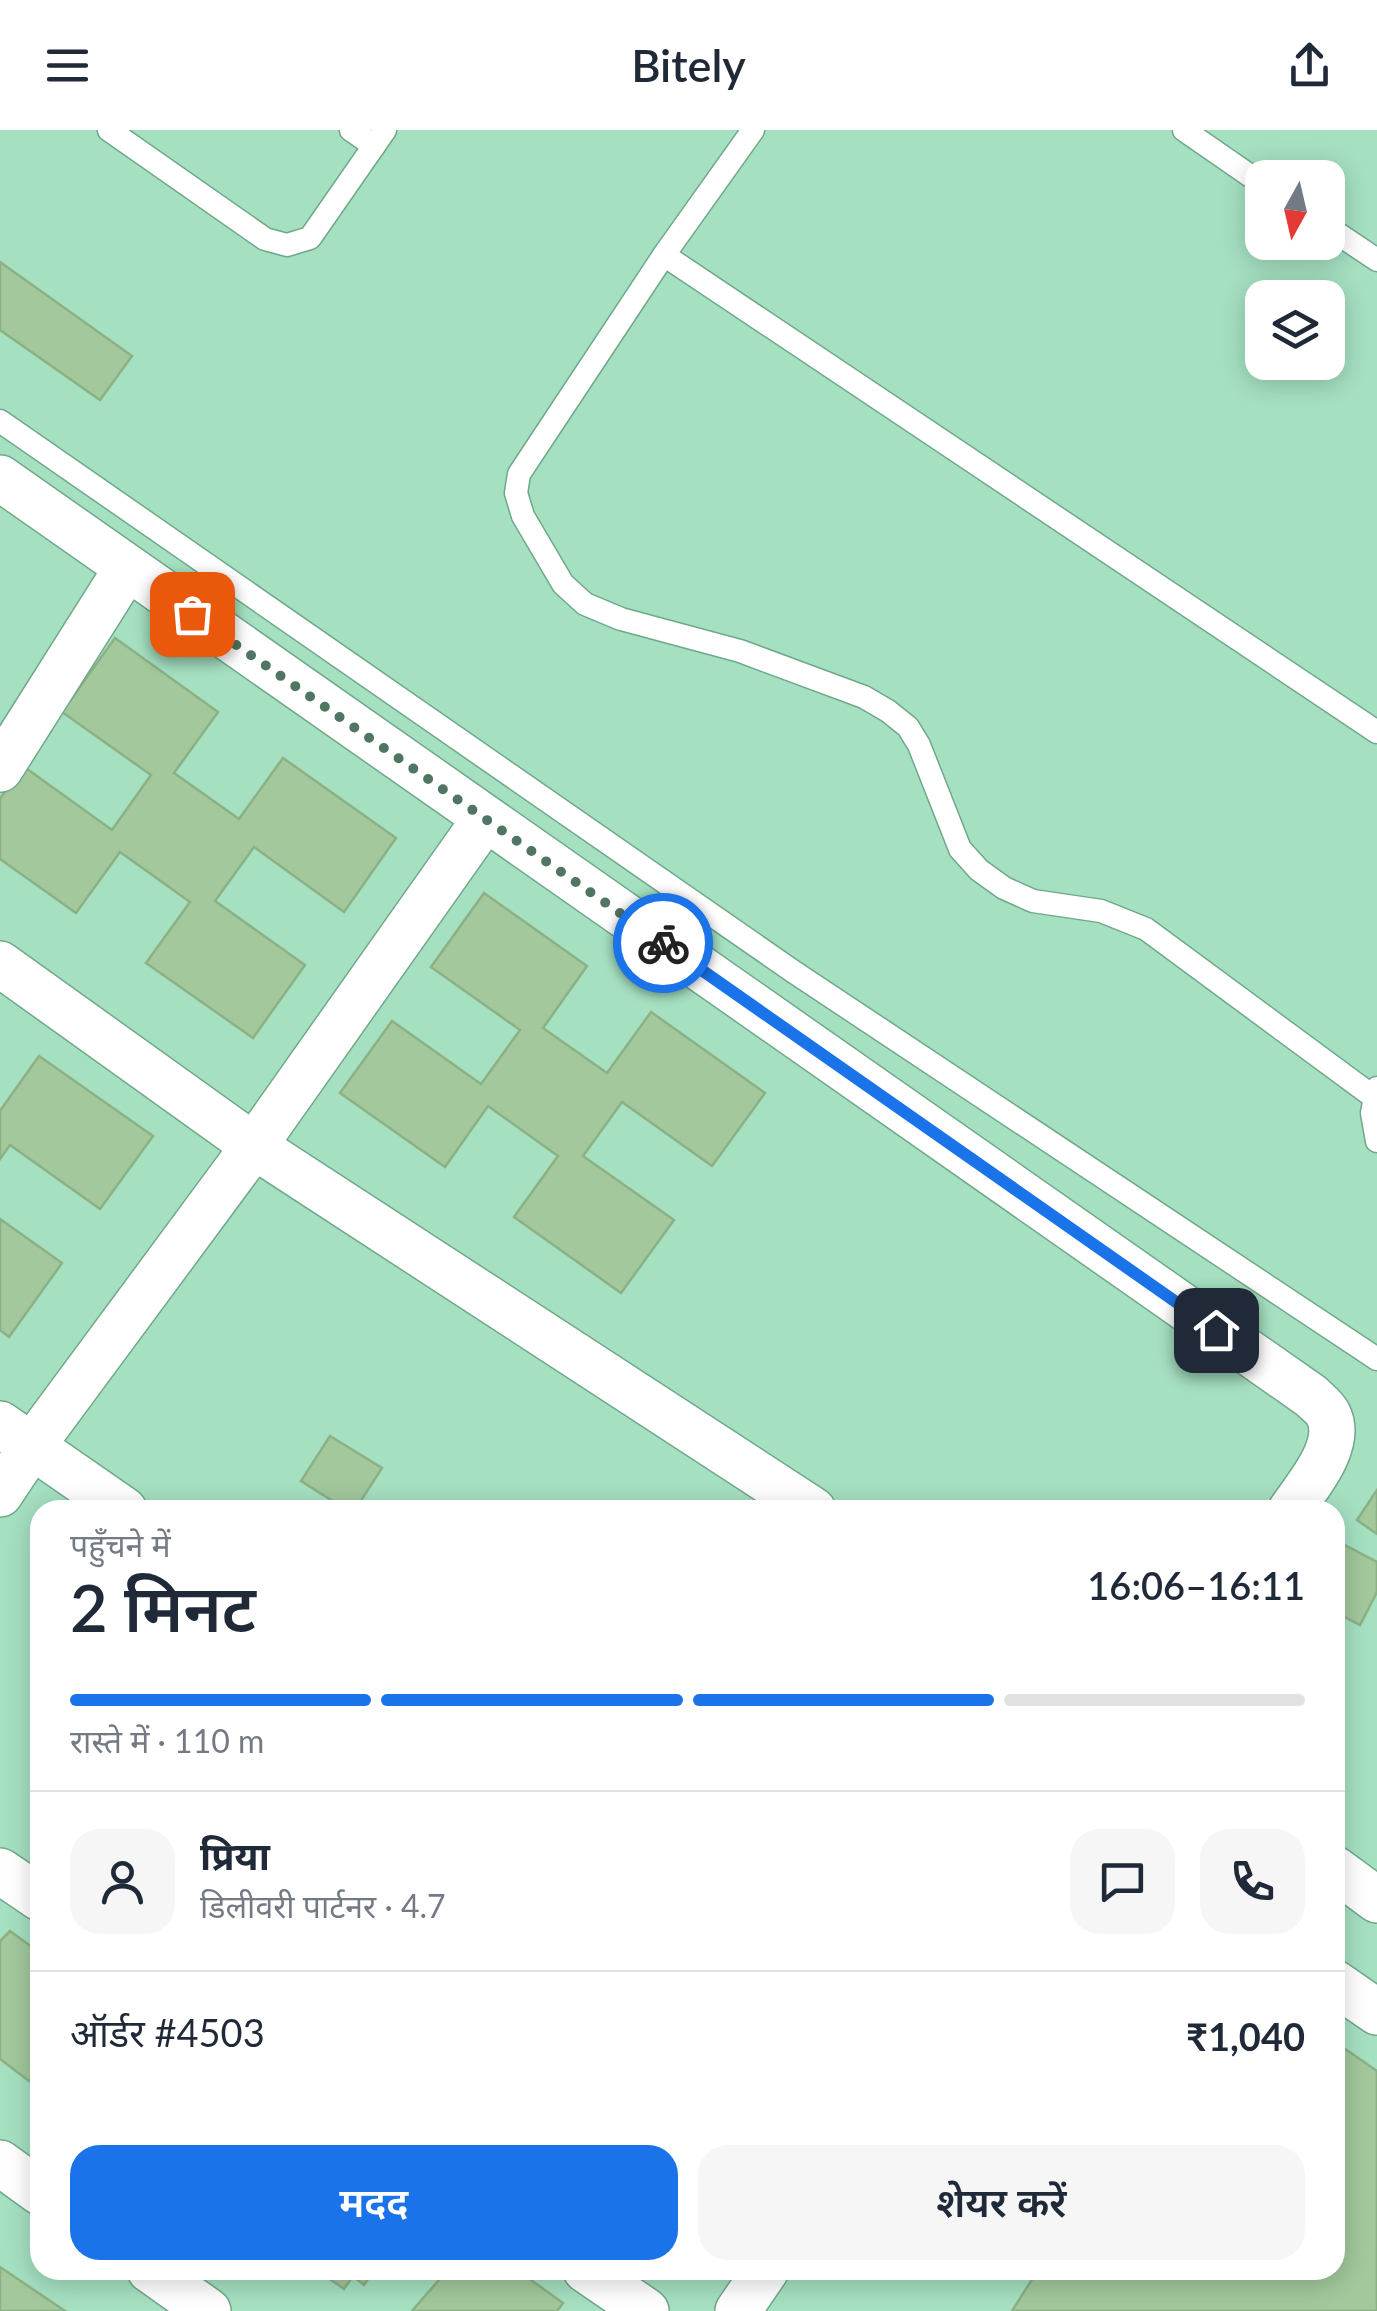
<!DOCTYPE html>
<html lang="hi">
<head>
<meta charset="utf-8">
<style>
  body { margin:0; font-family:Lato,"Noto Sans Devanagari",sans-serif; background:#f6f6f7; color:#1f2937; height:100vh; display:flex; flex-direction:column; font-size:38px; white-space:nowrap }
  * { box-sizing:border-box; margin:0 }
  p { font-size:32px; color:#747a83 }
  .icon { flex:none; width:55px; height:55px; fill:none; stroke:currentColor; stroke-width:2; stroke-linecap:round; stroke-linejoin:round }
  .map { position:relative; flex:1; overflow:hidden }
  .panel { position:absolute; left:30px; top:1370px; width:1315px; height:780px; display:flex; flex-direction:column; background:#fff; border-radius:30px; box-shadow:0 5px 25px #0003 }
  .panel>* { flex:none }
  .needle { width:65px; rotate:188deg }
  .controls { position:absolute; left:1245px; top:30px; display:grid; gap:20px }
  .controls a { display:grid; place-items:center; width:100px; height:100px; border-radius:20px; background:#fff; box-shadow:0 5px 25px #0003; font-size:50px }
  .pin { position:absolute; display:grid; place-items:center; width:85px; height:85px; color:#fff; margin:-42px; border-radius:20px; box-shadow:0 5px 15px #0006 }
  .courier { position:absolute; display:grid; place-items:center; width:100px; height:100px; margin:-50px; border:8px solid #1a73e8; border-radius:50%; background:#fff; color:#222; box-shadow:0 2px 12px #0007 }
  .summary em { font-style:normal; font-weight:600 }
  .summary div { display:flex; flex-direction:column-reverse }
  .summary { display:flex; align-items:center; justify-content:space-between; height:170px; padding:0 40px }
  h1 { font-size:65px; font-weight:600; line-height:75px }
  .bar { display:grid; grid-template-columns:repeat(4,1fr); gap:15px 10px; align-content:center; height:120px; padding:0 40px }
  .bar i { height:12px; border-radius:8px; background:#e0e1e3 }
  .bar .selected { background:#1a73e8 }
  .bar p { grid-column:span 4 }
  .line { display:flex; align-items:center; gap:25px; padding:0 40px; border-top:2px solid #e0e1e3 }
  .line div { flex:1 }
  .round { display:grid; place-items:center; flex:none; width:105px; height:105px; border-radius:30px; background:#f6f6f7 }
  .button { display:flex; gap:20px; margin-top:auto; padding:20px 40px }
  .button a { flex:1; height:115px; border-radius:30px; background:#1a73e8; color:#fff; font-size:40px; font-weight:600; line-height:115px; text-align:center }
  .button a+a { background:#f6f6f7; color:#1f2937 }
  header { display:flex; justify-content:space-between; align-items:center; height:130px; padding:0 40px; background:#fff; font-size:45px; font-weight:600 }
  .map>svg:first-child { display:block }
  .building { fill:#a2c89c; stroke:#8bb185; stroke-width:2.5 }
  .lines { fill:none; stroke-linecap:round; stroke-linejoin:round }
  .service-casing { stroke:#6fa88a; stroke-width:25 }
  .minor-casing { stroke:#6fa88a; stroke-width:48 }
  .service { stroke:#fff; stroke-width:22 }
  .minor { stroke:#fff; stroke-width:45 }
  .done { stroke:#517563; stroke-width:10; stroke-dasharray:0 18 }
  .route { stroke:#1a73e8; stroke-width:12 }
</style>
</head>
<body>
<header><svg class="icon" aria-label="menu" viewBox="0 0 24 24"><path d="M4 6h16M4 12h16M4 18h16"/></svg>Bitely<svg class="icon" aria-label="share" viewBox="0 0 24 24"><path d="M12 15V3M7 8l5-5 5 5M5 13v7h14v-7"/></svg></header>
<div class="map">
<svg width="1377" height="2181" viewBox="0 0 1377 2181">
  <rect width="100%" height="100%" fill="#a5e0c1"/>
  <g class="building">
    <polygon points="0,132 132,226 100,270 0,200"/>
    <polygon points="115,508 218,582 174,643 239,689 283,628 396,708 344,782 254,717 215,771 305,835 253,908 146,833 190,772 120,722 76,783 0,729 0,669 23,636 112,700 151,645 62,582"/>
    <polygon points="484,763 587,836 543,898 607,943 651,882 765,963 712,1036 622,972 583,1026 674,1090 621,1163 514,1087 558,1026 488,976 445,1037 340,963 392,891 481,954 520,900 431,837"/>
    <polygon points="39,926 153,1006 100,1079 10,1015 0,1029 0,981"/>
    <polygon points="0,1089 62,1133 9,1207 0,1200"/>
    <polygon points="330,1306 382,1338 355,1380 347,1380 301,1351"/>
    <polygon points="1377,1360 1377,1404 1357,1390"/>
    <polygon points="1335,1410 1377,1432 1377,1462 1360,1495 1335,1482"/>
    <polygon points="10,1801 40,1823 40,1938 29,1951 0,1929 0,1811"/>
    <polygon points="1335,1912 1377,1941 1377,2181 1012,2181 1038,2140 1335,2140"/>
    <polygon points="0,2137 65,2181 0,2181"/>
    <polygon points="317,2140 374,2140 364,2155 353,2146 344,2159"/>
    <polygon points="442,2140 517,2140 563,2173 557,2181 412,2181 444,2144"/>
  </g>
  <g class="lines">
    <g class="service-casing">
      <g id="service">
        <polyline points="109,0 265,109 287,115 310,108 385,0"/>
        <polyline points="351,0 374,16"/>
        <polyline points="753,0 664,125 519,344 516,363 523,386 563,454 585,474 621,489 740,521 864,567 888,581 908,597 919,615 960,719 979,740 1004,758 1033,771 1101,781 1146,799 1375,968"/>
        <polyline points="1184,0 1262,54"/>
        <polyline points="1328,97 1377,130"/>
        <polyline points="664,125 1377,602"/>
        <polyline points="0,291 794,842 1377,1229"/>
        <polyline points="1377,958 1372,983 1377,1011"/>
      </g>
    </g>
    <g class="minor-casing">
      <g id="minor">
        <path d="M0,348L1311,1266C1316,1271 1325,1278 1328,1284C1344,1315 1307,1356 1291,1380"/>
        <polyline points="0,639 127,438"/>
        <polyline points="0,834 254,1016 813,1380"/>
        <polyline points="0,1294 124,1380"/>
        <polyline points="0,1364 32,1316 254,1016 485,689"/>
        <polyline points="1335,1739 1377,1770"/>
        <polyline points="0,1741 40,1768"/>
        <polyline points="1335,1853 1377,1882"/>
        <polyline points="0,2033 40,2062"/>
        <polyline points="150,2140 208,2181"/>
        <polyline points="586,2140 646,2181"/>
        <polyline points="738,2181 766,2140"/>
      </g>
    </g>
    <use href="#service" class="service"/>
    <use href="#minor" class="minor"/>
  </g>
  <g class="lines">
    <polyline class="done" points="192,484 663,813"/>
    <polyline class="route" points="663,813 1216,1200"/>
  </g>
</svg>
<div class="controls">
<a><svg class="needle" viewBox="-14 -14 28 28"><path d="M0-13l5 13h-10z" fill="#e53935"/><path d="M0 13l5-13h-10z" fill="#747a83"/></svg></a>
<a><svg class="icon" aria-label="layers" viewBox="0 0 24 24"><path d="M12 4l9 5-9 5-9-5zM3 14l9 5 9-5"/></svg></a>
</div>
<div class="pin" style="left:192px;top:484px;background:#ea580c"><svg class="icon" aria-label="bag" viewBox="0 0 24 24"><path d="M5 8h14l-1 12H6zM9 8a3 3 0 0 1 6 0"/></svg></div>
<div class="pin" style="left:1216px;top:1200px;background:#1f2937"><svg class="icon" aria-label="home" viewBox="0 0 24 24"><path d="M3 11l9-7 9 7M6 9v11h12V9"/></svg></div>
<div class="courier" style="left:663px;top:813px"><svg class="icon" aria-label="bike" viewBox="0 0 24 24"><circle cx="6" cy="16" r="4"/><circle cx="18" cy="16" r="4"/><path d="M6 16l4-8h5l3 8M10 8l3 8H6M13 5h3"/></svg></div>
<section class="panel">
<div class="summary"><div><h1>2 मिनट</h1><p>पहुँचने में</p></div><em>16:06–16:11</em></div>
<div class="bar"><i class="selected"></i><i class="selected"></i><i class="selected"></i><i></i><p>रास्ते में · 110 m</p></div>
<div class="line" style="height:180px"><a class="round"><svg class="icon" aria-label="person" viewBox="0 0 24 24"><circle cx="12" cy="8" r="4"/><path d="M4 21q1-7 8-7t8 7"/></svg></a><div><b>प्रिया</b><p>डिलीवरी पार्टनर · 4.7</p></div><a class="round"><svg class="icon" aria-label="chat" viewBox="0 0 24 24"><path d="M4 5h16v11H9l-5 4z"/></svg></a><a class="round"><svg class="icon" aria-label="phone" viewBox="0 0 24 24"><path d="M5 4h4l2 5-3 2q2 4 5 5l2-3 5 2v4C11 20 4 13 5 4z"/></svg></a></div>
<div class="line" style="height:130px"><div>ऑर्डर #4503</div><b>₹1,040</b></div>
<div class="button"><a>मदद</a><a>शेयर करें</a></div>
</section>
</div>
</body>
</html>
